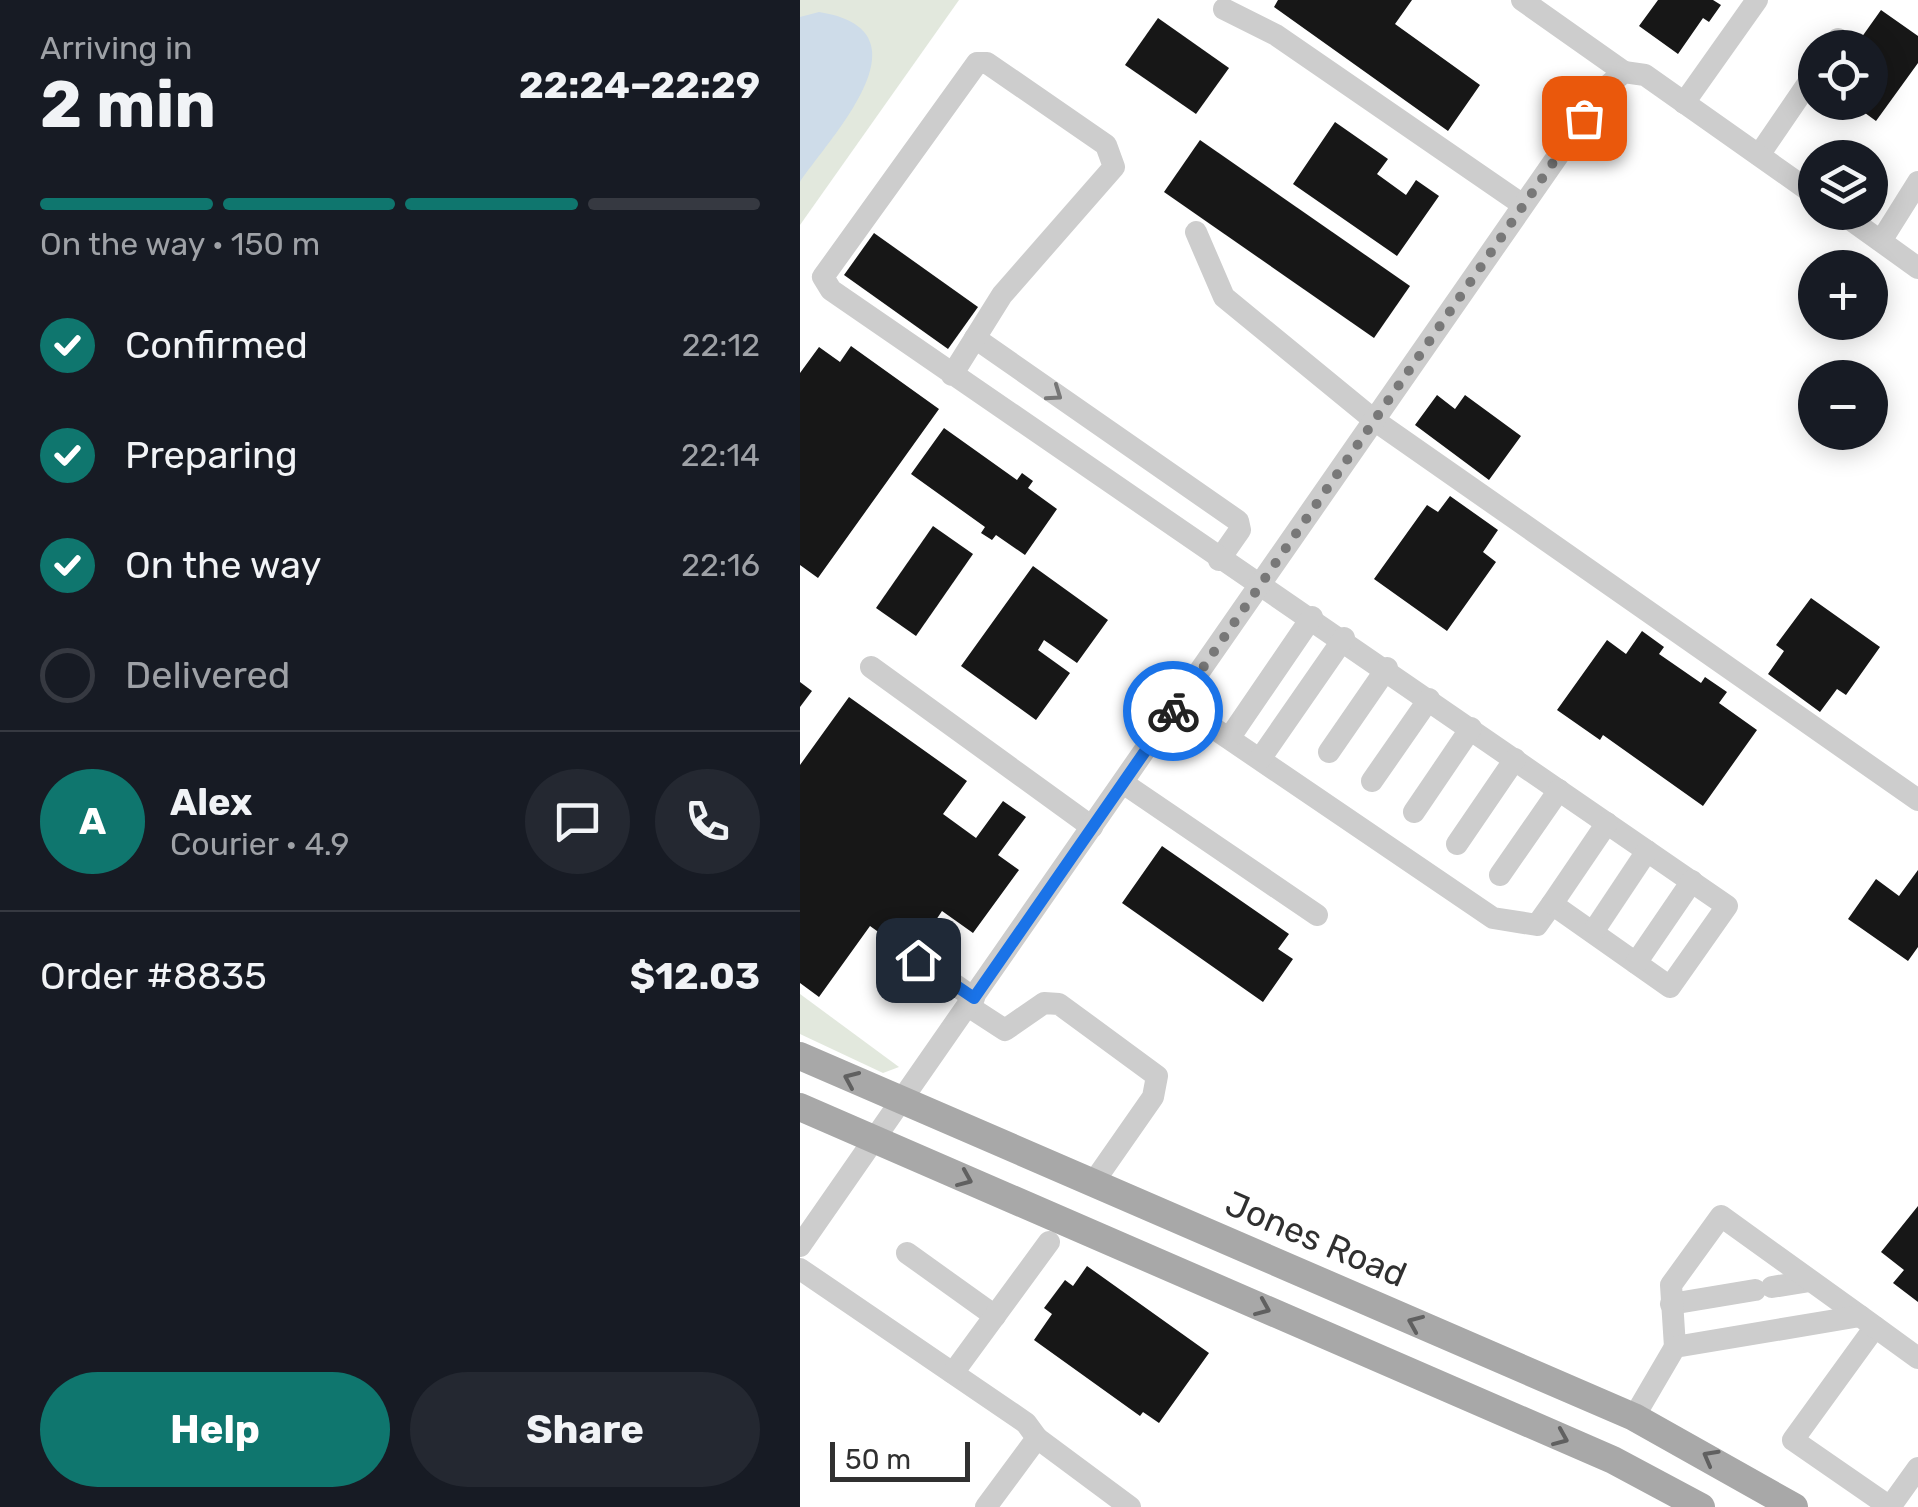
<!DOCTYPE html>
<html lang="en">
<head>
<meta charset="utf-8">
<style>
  body { margin:0; font-family:Rubik,sans-serif; background:#242831; color:#f1f3f6; height:100vh; display:flex; flex-direction:column; font-size:38px; white-space:nowrap }
  * { box-sizing:border-box; margin:0 }
  p { font-size:32px; color:#9ea1a6 }
  .icon { flex:none; width:55px; height:55px; fill:none; stroke:currentColor; stroke-width:2; stroke-linecap:round; stroke-linejoin:round }
  .map { position:relative; flex:1; overflow:hidden }
  .side { display:flex; flex-direction:column; background:#171b24; width:800px }
  .side>* { flex:none }
  .tools { position:absolute; left:998px; top:30px; display:grid; gap:20px }
  .tools a { display:grid; place-items:center; width:90px; height:90px; border-radius:50%; background:#171b24; box-shadow:0 5px 25px #0003; font-size:50px }
  .scale { position:absolute; left:30px; bottom:25px; width:140px; box-sizing:border-box; padding-left:10px; border:5px solid #303030; border-top:0; font-size:28px; line-height:35px; white-space:nowrap; color:#303030; -webkit-text-stroke:8px #fff; paint-order:stroke }
  .pin { position:absolute; display:grid; place-items:center; width:85px; height:85px; color:#fff; margin:-42px; border-radius:20px; box-shadow:0 5px 15px #0006 }
  .courier { position:absolute; display:grid; place-items:center; width:100px; height:100px; margin:-50px; border:8px solid #1a73e8; border-radius:50%; background:#fff; color:#222; box-shadow:0 2px 12px #0007 }
  .overview em { font-style:normal; font-weight:700 }
  .overview div { display:flex; flex-direction:column-reverse }
  .overview { display:flex; align-items:center; justify-content:space-between; height:170px; padding:0 40px }
  h1 { font-size:65px; font-weight:700; line-height:75px }
  .bar { display:grid; grid-template-columns:repeat(4,1fr); gap:15px 10px; align-content:center; height:120px; padding:0 40px }
  .bar i { height:12px; border-radius:8px; background:#363941 }
  .bar .current { background:#0f766e }
  .bar p { grid-column:span 4 }
  .line { display:flex; align-items:center; gap:25px; padding:0 40px; border-top:2px solid #363941 }
  .line div { flex:1 }
  .round { display:grid; place-items:center; flex:none; width:105px; height:105px; border-radius:52px; background:#242831 }
  ol { padding:0 40px; list-style:none }
  li { display:flex; align-items:center; gap:30px; height:110px }
  li p { margin-inline-start:auto }
  li .icon { padding:10px; border-radius:50%; background:#0f766e; color:#fff; stroke-width:4 }
  li:last-child { color:#9ea1a6 }
  li i { width:55px; height:55px; border:5px solid #363941; border-radius:50% }
  .action { display:flex; gap:20px; margin-top:auto; padding:20px 40px }
  .action a { flex:1; height:115px; border-radius:60px; background:#0f766e; color:#fff; font-size:40px; font-weight:700; line-height:115px; text-align:center }
  .action a+a { background:#242831; color:#f1f3f6 }
  main { display:flex; flex:1; min-height:0 }
  .map>svg:first-child { display:block }
  .green { fill:#e2e8dd }
  .water { fill:#cedce9 }
  .building { fill:#171717 }
  .lines { fill:none; stroke-linecap:round; stroke-linejoin:round }
  .minor { stroke:#cdcdcd; stroke-width:22 }
  .major { stroke:#a8a8a8; stroke-width:28 }
  .oneway { stroke:#777 }
  .oneway2 { stroke:#606060 }
  .done { stroke:#787878; stroke-width:10; stroke-dasharray:0 18 }
  .route { stroke:#1a73e8; stroke-width:12 }
  .labels { text-anchor:middle; stroke-width:10; stroke-linejoin:round; paint-order:stroke }
  .street-label { font-size:35px; fill:#303030; stroke:#fff }
</style>
</head>
<body>
<main>
<section class="side">
<div class="overview"><div><h1>2 min</h1><p>Arriving in</p></div><em>22:24–22:29</em></div>
<div class="bar"><i class="current"></i><i class="current"></i><i class="current"></i><i></i><p>On the way · 150 m</p></div>
<ol>
<li><svg class="icon" aria-label="check" viewBox="0 0 24 24"><path d="M5 12l5 5 9-10"/></svg>Confirmed<p>22:12</p></li>
<li><svg class="icon" aria-label="check" viewBox="0 0 24 24"><path d="M5 12l5 5 9-10"/></svg>Preparing<p>22:14</p></li>
<li><svg class="icon" aria-label="check" viewBox="0 0 24 24"><path d="M5 12l5 5 9-10"/></svg>On the way<p>22:16</p></li>
<li><i></i>Delivered</li>
</ol>
<div class="line" style="height:180px"><b class="round" style="background:#0f766e;color:#fff">A</b><div><b>Alex</b><p>Courier · 4.9</p></div><a class="round"><svg class="icon" aria-label="chat" viewBox="0 0 24 24"><path d="M4 5h16v11H9l-5 4z"/></svg></a><a class="round"><svg class="icon" aria-label="phone" viewBox="0 0 24 24"><path d="M5 4h4l2 5-3 2q2 4 5 5l2-3 5 2v4C11 20 4 13 5 4z"/></svg></a></div>
<div class="line" style="height:130px"><div>Order #8835</div><b>$12.03</b></div>
<div class="action"><a>Help</a><a>Share</a></div>
</section>
<div class="map">
<svg width="1118" height="1507" viewBox="0 0 1118 1507">
  <rect width="100%" height="100%" fill="#fff"/>
  <g class="green">
    <polygon points="0,0 159,0 0,225"/>
    <polygon points="0,994 99,1067 83,1073 0,1034"/>
  </g>
  <path class="water" d="M19,12C133,30 34,133 0,182V17Z"/>
  <g class="building">
    <polygon points="478,0 612,0 595,24 680,85 648,131 474,7"/>
    <polygon points="858,0 913,0 921,5 909,22 903,18 878,54 839,26"/>
    <polygon points="1081,10 1118,36 1118,63 1076,121 1050,102 1070,102 1070,48 1054,48"/>
    <polygon points="358,18 429,68 396,114 325,65"/>
    <polygon points="535,122 588,159 577,174 606,195 616,180 639,196 597,256 493,184"/>
    <polygon points="400,140 610,286 574,338 364,192"/>
    <polygon points="74,233 178,307 148,349 44,275"/>
    <polygon points="51,346 139,409 18,578 0,565 0,373 19,347 40,362"/>
    <polygon points="637,395 655,409 665,395 721,436 689,480 615,425"/>
    <polygon points="144,428 217,480 222,473 233,481 228,488 257,509 225,555 196,535 192,540 181,533 185,527 111,474"/>
    <polygon points="650,496 698,530 683,552 696,562 647,631 574,579 627,505 638,512"/>
    <polygon points="133,526 173,554 116,636 76,608"/>
    <polygon points="233,566 308,620 277,663 244,640 238,650 270,673 236,720 161,666"/>
    <polygon points="1011,598 1080,647 1046,695 1037,689 1020,712 968,674 984,651 976,645"/>
    <polygon points="842,631 864,647 859,654 901,683 905,677 927,692 919,703 957,730 903,806 803,735 800,740 757,710 807,640 826,654"/>
    <polygon points="0,682 12,691 0,707"/>
    <polygon points="49,697 167,781 143,814 176,838 203,801 226,817 198,855 219,870 173,933 142,911 134,923 128,919 105,951 70,926 19,997 0,983 0,765"/>
    <polygon points="362,846 489,934 478,949 493,959 463,1002 322,903"/>
    <polygon points="1118,870 1118,947 1108,961 1048,919 1076,879 1099,896"/>
    <polygon points="1118,1206 1118,1302 1093,1283 1104,1270 1081,1252"/>
    <polygon points="287,1266 409,1353 359,1423 343,1412 340,1416 234,1340 252,1314 244,1308 265,1280 273,1286"/>
  </g>
  <g class="lines">
    <g class="minor">
      <polyline points="722,0 824,72"/>
      <polyline points="424,9 476,35 723,205"/>
      <polyline points="1032,48 1038,39"/>
      <polyline points="884,103 957,0"/>
      <polyline points="959,155 1015,73"/>
      <polyline points="1040,212 1118,268"/>
      <polyline points="396,232 424,297 574,420 1118,800"/>
      <polyline points="1081,241 1118,182"/>
      <polyline points="175,338 438,521 440,530 419,560"/>
      <polyline points="152,375 202,295 314,167 306,145 187,63 177,63 23,277 31,290 927,906 870,987 752,904 737,925 693,918 378,704"/>
      <polyline points="71,667 292,827"/>
      <polyline points="430,737 512,617"/>
      <polyline points="529,752 587,668"/>
      <polyline points="460,759 544,638"/>
      <polyline points="572,781 629,699"/>
      <polyline points="323,783 517,915"/>
      <polyline points="614,812 671,728"/>
      <polyline points="657,844 715,759"/>
      <polyline points="700,875 759,790"/>
      <polyline points="752,904 807,823"/>
      <polyline points="793,932 847,851"/>
      <polyline points="836,963 892,881"/>
      <polyline points="95,990 118,959 174,998"/>
      <polyline points="168,1006 205,1030 244,1003 259,1004 357,1076 353,1097 293,1183"/>
      <polyline points="0,1246 805,88 824,72 845,75 1015,195"/>
      <polyline points="107,1253 195,1316"/>
      <polyline points="0,1269 226,1423 237,1438 186,1507"/>
      <polyline points="972,1287 1010,1281"/>
      <polyline points="871,1304 955,1290"/>
      <polyline points="1075,1327 993,1440 1090,1507"/>
      <polyline points="875,1347 871,1285 921,1216 1060,1316"/>
      <polyline points="153,1373 249,1242"/>
      <polyline points="834,1417 875,1347 1060,1316 1118,1358"/>
      <polyline points="237,1438 330,1507"/>
      <polyline points="1090,1507 1118,1468"/>
    </g>
    <g class="major">
      <polyline points="0,1056 834,1417 994,1507"/>
      <polyline points="0,1107 813,1460 901,1507"/>
    </g>
  </g>
  <defs><path id="oneway-chevron" d="M-2-3.5L2.5 0L-2 3.5" fill="none" stroke-width="1.6" stroke-linecap="round" stroke-linejoin="round" transform="scale(2.5)"/></defs>
  <use class="oneway" href="#oneway-chevron" transform="translate(255 394) rotate(35)"/>
  <g class="oneway2">
    <use href="#oneway-chevron" transform="translate(51 1079) rotate(-156)"/>
    <use href="#oneway-chevron" transform="translate(165 1179) rotate(23)"/>
    <use href="#oneway-chevron" transform="translate(463 1308) rotate(23)"/>
    <use href="#oneway-chevron" transform="translate(615 1323) rotate(-157)"/>
    <use href="#oneway-chevron" transform="translate(761 1438) rotate(23)"/>
    <use href="#oneway-chevron" transform="translate(910 1457) rotate(-151)"/>
  </g>
  <g class="lines">
    <polyline class="done" points="373,711 784,118"/>
    <polyline class="route" points="118,960 174,998 373,711"/>
  </g>
  <g class="labels">
    <g class="street-label">
      <text transform="translate(516 1239) rotate(23)" y="12">Jones Road</text>
    </g>
  </g>
</svg>
<div class="tools">
<a><svg class="icon" aria-label="locate" viewBox="0 0 24 24"><circle cx="12" cy="12" r="6"/><path d="M12 2v4M12 18v4M2 12h4M18 12h4"/></svg></a>
<a><svg class="icon" aria-label="layers" viewBox="0 0 24 24"><path d="M12 4l9 5-9 5-9-5zM3 14l9 5 9-5"/></svg></a>
<a>+</a>
<a>−</a>
</div>
<div class="scale">50 m</div>
<div class="pin" style="left:784px;top:118px;background:#ea580c"><svg class="icon" aria-label="bag" viewBox="0 0 24 24"><path d="M5 8h14l-1 12H6zM9 8a3 3 0 0 1 6 0"/></svg></div>
<div class="pin" style="left:118px;top:960px;background:#1f2937"><svg class="icon" aria-label="home" viewBox="0 0 24 24"><path d="M3 11l9-7 9 7M6 9v11h12V9"/></svg></div>
<div class="courier" style="left:373px;top:711px"><svg class="icon" aria-label="bike" viewBox="0 0 24 24"><circle cx="6" cy="16" r="4"/><circle cx="18" cy="16" r="4"/><path d="M6 16l4-8h5l3 8M10 8l3 8H6M13 5h3"/></svg></div>
</div>
</main>
</body>
</html>
